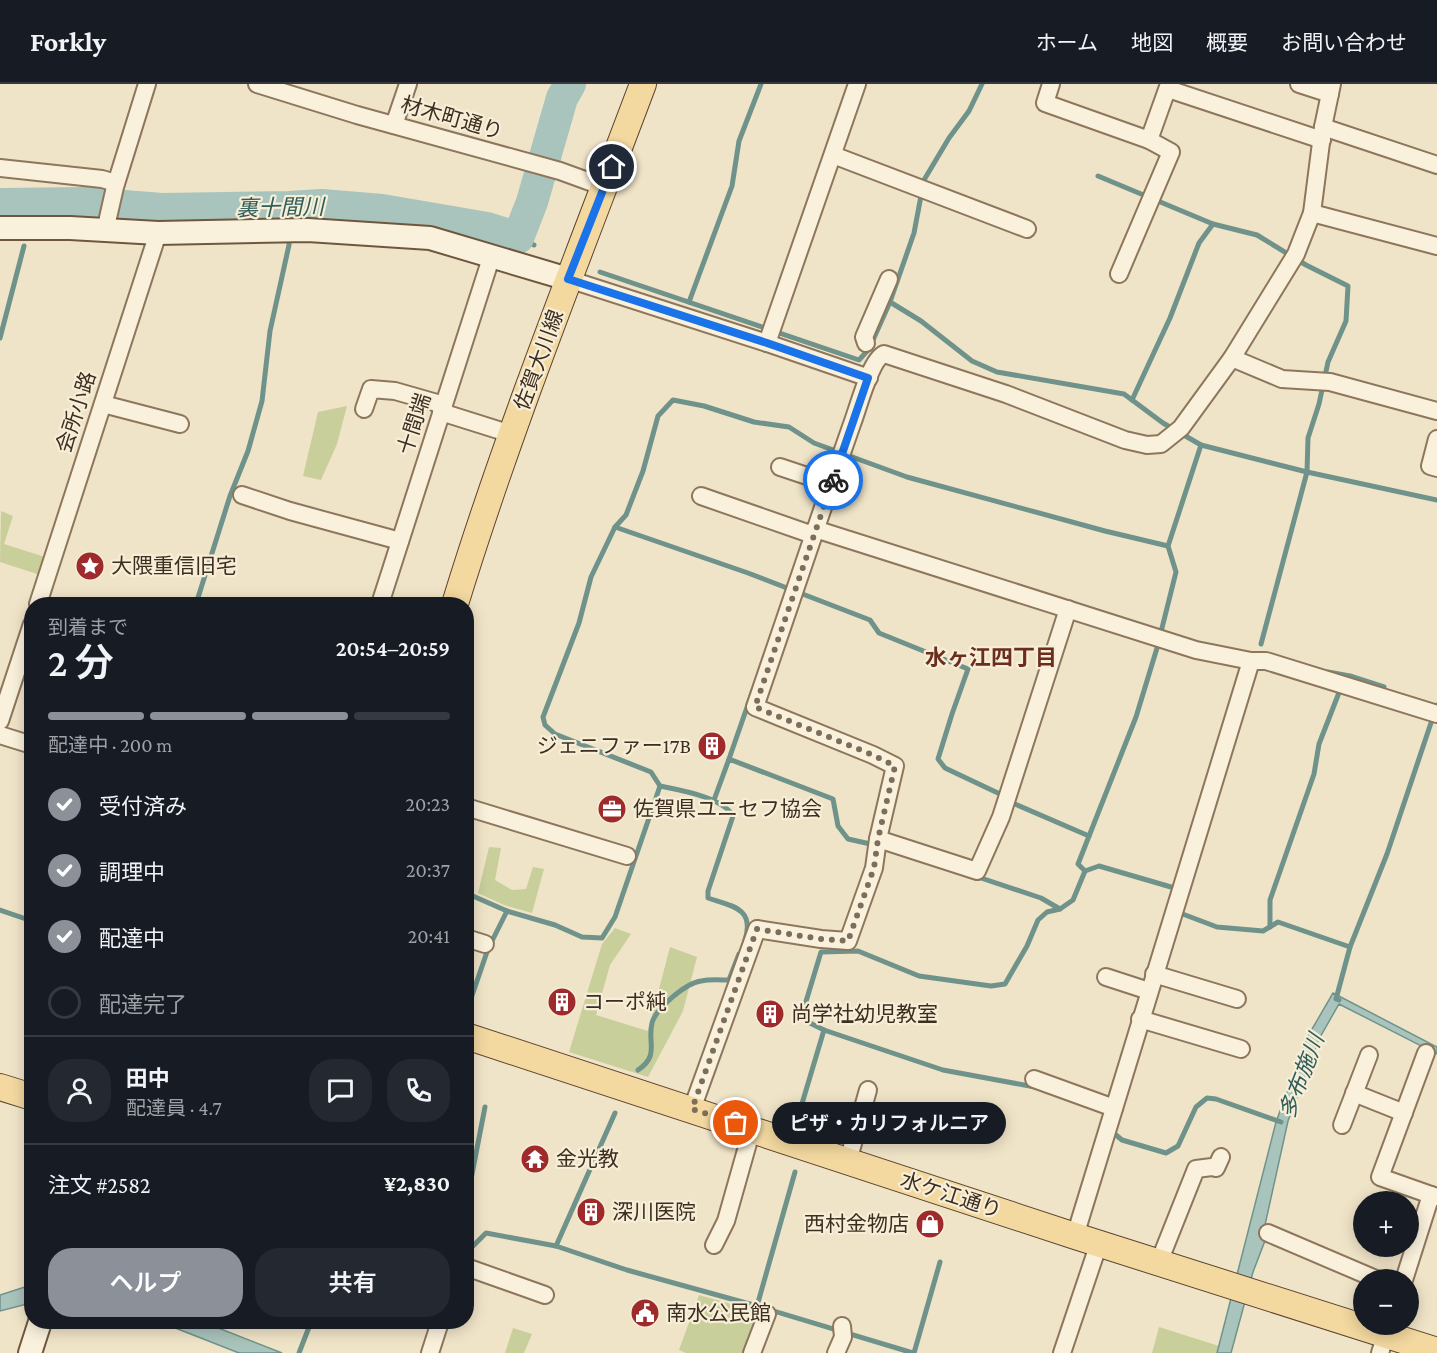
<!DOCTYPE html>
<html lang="ja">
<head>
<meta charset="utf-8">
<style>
  body { margin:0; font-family:"Crimson Pro","Noto Sans JP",serif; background:#242831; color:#f1f3f6; height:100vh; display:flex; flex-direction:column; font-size:22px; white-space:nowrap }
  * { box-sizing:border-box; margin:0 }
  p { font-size:20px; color:#9ea1a6 }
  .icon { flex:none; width:33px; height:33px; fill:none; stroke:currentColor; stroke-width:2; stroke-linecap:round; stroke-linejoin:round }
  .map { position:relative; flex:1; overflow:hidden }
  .details { position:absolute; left:24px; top:513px; width:450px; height:732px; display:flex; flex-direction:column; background:#171b24; border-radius:24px; box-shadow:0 3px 15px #0003 }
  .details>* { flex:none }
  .controls { position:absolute; left:1353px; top:1107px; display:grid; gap:12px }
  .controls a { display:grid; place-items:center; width:66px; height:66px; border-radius:50%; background:#171b24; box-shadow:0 3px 15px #0003; font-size:30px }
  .pin { position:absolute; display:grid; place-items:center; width:51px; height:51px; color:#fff; margin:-26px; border:3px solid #fff; border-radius:50%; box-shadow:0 2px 6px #0007 }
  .courier { position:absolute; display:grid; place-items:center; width:60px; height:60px; margin:-30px; border:4px solid #1a73e8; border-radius:50%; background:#fff; color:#222; box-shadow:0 2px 8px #0007 }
  .bubble { position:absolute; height:42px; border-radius:21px; background:#171b24; box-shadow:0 3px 15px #0003; font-size:20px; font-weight:600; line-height:42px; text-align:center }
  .overview em { font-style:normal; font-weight:600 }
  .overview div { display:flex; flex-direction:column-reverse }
  .overview { display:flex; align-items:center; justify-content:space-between; height:102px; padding:0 24px }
  h1 { font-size:39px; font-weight:600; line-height:45px }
  .bar { display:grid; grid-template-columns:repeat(4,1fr); gap:9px 6px; align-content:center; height:72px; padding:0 24px }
  .bar i { height:8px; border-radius:4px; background:#363941 }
  .bar .current { background:#8c9099 }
  .bar p { grid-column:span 4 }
  .line { display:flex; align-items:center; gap:15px; padding:0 24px; border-top:2px solid #363941 }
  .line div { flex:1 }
  .round { display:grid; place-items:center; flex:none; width:63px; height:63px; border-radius:24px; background:#242831 }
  ol { padding:0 24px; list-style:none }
  li { display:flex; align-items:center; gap:18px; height:66px }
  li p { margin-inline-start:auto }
  li .icon { padding:6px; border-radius:50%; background:#8c9099; color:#fff; stroke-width:4 }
  li:last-child { color:#9ea1a6 }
  li i { width:33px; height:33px; border:3px solid #363941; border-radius:50% }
  .action { display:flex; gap:12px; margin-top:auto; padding:12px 24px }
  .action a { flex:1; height:69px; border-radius:24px; background:#8c9099; color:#fff; font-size:24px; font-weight:600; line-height:69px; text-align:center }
  .action a+a { background:#242831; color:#f1f3f6 }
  header { display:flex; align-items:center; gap:36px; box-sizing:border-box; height:84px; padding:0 30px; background:#171b24; border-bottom:2px solid #363941 }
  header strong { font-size:28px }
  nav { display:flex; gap:33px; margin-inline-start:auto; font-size:21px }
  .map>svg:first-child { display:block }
  .green { fill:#c9cf9b }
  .water { fill:#a9c4bc; stroke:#6f938a; stroke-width:1.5 }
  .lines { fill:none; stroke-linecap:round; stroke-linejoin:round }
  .stream { stroke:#6f938a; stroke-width:5 }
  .river { stroke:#a9c4bc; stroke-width:32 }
  .street-casing { stroke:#8d765c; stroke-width:20 }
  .secondary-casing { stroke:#6f573f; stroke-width:26 }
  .primary-casing { stroke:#5b4430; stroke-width:28 }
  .street { stroke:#faf1dc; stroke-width:16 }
  .secondary { stroke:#faf1dc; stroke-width:22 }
  .primary { stroke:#f3d9a0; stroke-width:26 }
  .done { stroke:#7c6e5b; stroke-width:6; stroke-dasharray:0 10.8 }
  .route { stroke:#1a73e8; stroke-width:8 }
  .labels { text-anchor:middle; stroke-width:4.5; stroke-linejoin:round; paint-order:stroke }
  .street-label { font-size:21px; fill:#3d2e20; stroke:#f7eed8 }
  .poi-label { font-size:21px; fill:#3d2e20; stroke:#f7eed8; text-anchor:start }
  .water-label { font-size:22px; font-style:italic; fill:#2f5d5a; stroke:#f7eed8 }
  .neighbourhood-label { font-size:22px; font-weight:bold; fill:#6b2e1e; stroke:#f7eed8 }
</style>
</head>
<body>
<header>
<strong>Forkly</strong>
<nav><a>ホーム</a><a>地図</a><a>概要</a><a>お問い合わせ</a></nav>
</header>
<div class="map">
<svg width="1437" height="1269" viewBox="0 0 1437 1269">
  <rect width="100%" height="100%" fill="#f0e4c8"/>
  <g class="green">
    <polygon points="347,322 337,360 321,396 303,392 318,328"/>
    <polygon points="1,427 13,432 4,460 45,473 40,491 0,478"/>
    <polygon points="489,763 501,764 495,796 512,806 526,805 533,783 544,785 532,829 504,821 478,809"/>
    <polygon points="615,844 631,850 610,881 596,931 648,947 670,863 697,873 683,927 648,993 569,968 602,860"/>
    <polygon points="699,1211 763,1229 747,1269 686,1269 679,1266"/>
    <polygon points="1159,1243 1219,1262 1217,1269 1152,1269"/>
    <polygon points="513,1244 532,1250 524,1269 505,1269"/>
  </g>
  <g class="water">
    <polygon points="1333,909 1437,963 1437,970 1339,920 1319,955 1288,1037 1263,1150 1266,1154 1253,1188 1231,1269 1217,1269 1276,1038 1308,952"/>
    <polygon points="31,1201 31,1219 0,1227 0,1211"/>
    <polygon points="160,1238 203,1238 282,1269 239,1269"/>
  </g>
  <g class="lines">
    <g class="stream">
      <polyline points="1098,92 1213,140"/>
      <polyline points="289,142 289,123"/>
      <polyline points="518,154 534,161"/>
      <polyline points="600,188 859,276 869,265 890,218 914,149 924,96 949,54 969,27 982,0"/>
      <polyline points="689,218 732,102 739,57 761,0"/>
      <polyline points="890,218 921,237 972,277 997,288 1124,310 1163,339 1201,361 1307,388 1437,416"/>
      <polyline points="0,254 24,162"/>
      <polyline points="1132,316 1170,234 1199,159 1213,140 1257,151 1306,181 1348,202 1346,237 1328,278 1319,320 1308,354 1307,388 1261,560"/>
      <polyline points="615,443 748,489 870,536 879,549 968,585 952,630 938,675 945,684 1000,710"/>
      <polyline points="196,520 230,412 248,367 262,317 270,247 289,161 289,151"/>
      <polyline points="1328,588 1350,592 1384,603"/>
      <polyline points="729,675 753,606"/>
      <polyline points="660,702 651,688 555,650 545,641 543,633 579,539 591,493 615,443 626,431 643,387 658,332 673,316 704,322 754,338 789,343 814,359 907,393 1105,447 1168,462"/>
      <polyline points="714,716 729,675 833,715 838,742 848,755 875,761"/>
      <polyline points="1015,720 1089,752"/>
      <polyline points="1085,787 1099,782 1171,803"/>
      <polyline points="975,792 1041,814 1060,825"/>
      <polyline points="466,809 507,827"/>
      <polyline points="1181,825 1180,829 1217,843 1263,847 1278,838 1350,863"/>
      <polyline points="0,826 32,837"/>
      <polyline points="1270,843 1270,816 1314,690 1319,660 1340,606"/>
      <polyline points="1339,916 1336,915 1350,863 1387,770 1437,621"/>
      <path d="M466,929L488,865L507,827L555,841L582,853L602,854L615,833L660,702C679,706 723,713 733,732L708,807V814C732,822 755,824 745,856"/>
      <polyline points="824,946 808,938 804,924 821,868 858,867 919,892 991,902 1005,900 1027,862 1038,836 1047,828 1060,825 1073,816 1085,787 1078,780 1136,633 1157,564 1176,488 1168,462 1201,361"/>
      <path d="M638,986C660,971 647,959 652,939C656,924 686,899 701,897C710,895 720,896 729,896L739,870"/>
      <polyline points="798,1033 824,946 943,986 1035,1003"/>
      <polyline points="1116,1051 1122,1056 1166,1069 1178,1062 1196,1023 1207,1014 1216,1015 1281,1038"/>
      <polyline points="466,1121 485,1023"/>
      <polyline points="556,1162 615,1029"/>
      <polyline points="466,1169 486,1149 556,1162 627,1186 757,1222 913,1269"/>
      <polyline points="757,1222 795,1088"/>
      <polyline points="299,1269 311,1238"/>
      <polyline points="914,1269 940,1178"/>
    </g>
    <polyline class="river" points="0,120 86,119 162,125 289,123 322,121 382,126 487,144 518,154 532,118 562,14 570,0"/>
    <g class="street-casing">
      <g id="street">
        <polyline points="257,0 357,31 560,87 604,103"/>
        <polyline points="1051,0 1045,19 1149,56 1171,68 1119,190"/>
        <polyline points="1299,0 1330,10"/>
        <polyline points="1168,5 1322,56"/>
        <polyline points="394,41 408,0"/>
        <polyline points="1323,43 1437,81"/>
        <polyline points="1149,56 1169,0"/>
        <polyline points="833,71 1027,145"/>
        <polyline points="0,84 102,95 116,99"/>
        <polyline points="1312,129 1437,162"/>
        <polyline points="105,147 115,103 147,0"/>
        <polyline points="568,195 767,259 869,294"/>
        <polyline points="767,259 857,0"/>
        <polyline points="866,259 864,253 889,195"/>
        <polyline points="1232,274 1282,295 1330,298 1437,327"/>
        <polyline points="103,320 180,340"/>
        <polyline points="364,325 371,305 395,307 444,321"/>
        <polyline points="441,328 511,350"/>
        <polyline points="1437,355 1430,382 1437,384"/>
        <polyline points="780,383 831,400"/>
        <polyline points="242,411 290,427 400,457"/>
        <polyline points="701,412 813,451"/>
        <polyline points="815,445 1196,566 1251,577 1266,577 1437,630"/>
        <polyline points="38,520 158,149"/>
        <polyline points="380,520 491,174"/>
        <polyline points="0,637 32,540"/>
        <polyline points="0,651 32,661"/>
        <polyline points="466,723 627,772"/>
        <polyline points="878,755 977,787 1001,733 1068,525"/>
        <polyline points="466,854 485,860"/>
        <polyline points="1154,890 1237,915"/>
        <polyline points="1106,893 1149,907"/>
        <polyline points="1140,935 1241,965"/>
        <polyline points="1426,969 1380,1093 1431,1111"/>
        <polyline points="1034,995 1114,1024"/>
        <polyline points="1354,1009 1404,1029"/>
        <path d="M692,1025L757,845L821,855L848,857L874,784L878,755L895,682L873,671L755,623C787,528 819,434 852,340C858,325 870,276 884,270L1006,310L1125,356L1147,361L1161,360L1181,344L1232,274L1296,170L1312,129L1323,43L1332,0"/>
        <polyline points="1342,1041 1369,971"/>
        <polyline points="848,1077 868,1006"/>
        <polyline points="1268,1149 1378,1196"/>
        <polyline points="1075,1152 1251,577"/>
        <polyline points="714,1161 726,1137 752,1045"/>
        <polyline points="1159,1178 1196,1085 1212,1083 1216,1084 1221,1073"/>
        <polyline points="466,1183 545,1211"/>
        <polyline points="1404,1196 1431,1111 1437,1113"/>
        <polyline points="430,1269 440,1238"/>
        <polyline points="752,1269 767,1230"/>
        <polyline points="836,1269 843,1253 842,1242"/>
        <polyline points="1062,1269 1099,1159"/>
        <polyline points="1380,1269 1389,1241"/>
      </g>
    </g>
    <g class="secondary-casing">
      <g id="secondary">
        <polyline points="0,144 70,144 158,149 308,146 430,154 568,195"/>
        <polyline points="30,1269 40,1238"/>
      </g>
    </g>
    <g class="primary-casing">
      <g id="primary">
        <path d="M455,520C509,344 578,173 643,0"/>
        <polyline points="466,952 1075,1152 1437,1267"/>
        <polyline points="0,1003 32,1013"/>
      </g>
    </g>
    <use href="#street" class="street"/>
    <use href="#secondary" class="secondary"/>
    <use href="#primary" class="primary"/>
  </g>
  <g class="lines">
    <polyline class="done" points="736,1039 692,1025 757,845 821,855 848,857 874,784 878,755 895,682 873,671 755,623 833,396"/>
    <polyline class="route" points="612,83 568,195 767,259 868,294 833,396"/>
  </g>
  <defs>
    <g id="sight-disc" transform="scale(1.5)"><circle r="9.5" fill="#9e2a2b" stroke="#f7eed8"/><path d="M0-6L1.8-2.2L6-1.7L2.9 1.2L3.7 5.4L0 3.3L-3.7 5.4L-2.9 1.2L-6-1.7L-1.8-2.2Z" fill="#fff"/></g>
    <g id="building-disc" transform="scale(1.5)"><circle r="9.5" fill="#9e2a2b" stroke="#f7eed8"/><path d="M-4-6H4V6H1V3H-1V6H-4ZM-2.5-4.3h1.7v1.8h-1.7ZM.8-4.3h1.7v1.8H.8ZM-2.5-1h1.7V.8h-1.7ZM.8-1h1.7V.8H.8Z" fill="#fff"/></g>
    <g id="office-disc" transform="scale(1.5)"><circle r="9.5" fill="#9e2a2b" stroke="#f7eed8"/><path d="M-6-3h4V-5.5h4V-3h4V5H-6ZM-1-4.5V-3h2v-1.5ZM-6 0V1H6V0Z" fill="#fff"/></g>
    <g id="temple-disc" transform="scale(1.5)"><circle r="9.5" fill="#9e2a2b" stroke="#f7eed8"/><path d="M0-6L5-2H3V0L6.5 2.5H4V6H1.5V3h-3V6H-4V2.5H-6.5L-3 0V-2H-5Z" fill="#fff"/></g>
    <g id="shop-disc" transform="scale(1.5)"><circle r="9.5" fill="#9e2a2b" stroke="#f7eed8"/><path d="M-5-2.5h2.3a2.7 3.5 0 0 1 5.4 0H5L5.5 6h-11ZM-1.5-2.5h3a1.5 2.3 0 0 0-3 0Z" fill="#fff"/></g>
    <g id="civic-disc" transform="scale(1.5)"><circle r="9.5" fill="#9e2a2b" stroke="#f7eed8"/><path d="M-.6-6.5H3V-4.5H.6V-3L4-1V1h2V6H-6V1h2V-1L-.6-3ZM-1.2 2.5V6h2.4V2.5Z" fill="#fff"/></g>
  </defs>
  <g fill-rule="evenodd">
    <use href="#sight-disc" x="90" y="482"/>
    <use href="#building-disc" x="712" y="662"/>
    <use href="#office-disc" x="612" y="725"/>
    <use href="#building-disc" x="562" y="918"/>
    <use href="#building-disc" x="770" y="930"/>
    <use href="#temple-disc" x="535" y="1075"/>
    <use href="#building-disc" x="591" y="1128"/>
    <use href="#shop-disc" x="930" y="1140"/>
    <use href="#civic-disc" x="645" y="1229"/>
  </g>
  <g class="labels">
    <g class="street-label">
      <text transform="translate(452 34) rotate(16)" y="7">材木町通り</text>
      <text transform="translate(539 276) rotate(-70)" y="7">佐賀大川線</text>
      <text transform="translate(76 328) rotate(-72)" y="7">会所小路</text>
      <text transform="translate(414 340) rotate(-72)" y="7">十間端</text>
      <text transform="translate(951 1111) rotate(18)" y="7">水ケ江通り</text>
    </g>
    <g class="poi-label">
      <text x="111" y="489">大隈重信旧宅</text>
      <text x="691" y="669" text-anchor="end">ジェニファー17B</text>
      <text x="633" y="732">佐賀県ユニセフ協会</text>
      <text x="583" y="925">コーポ純</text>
      <text x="791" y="937">尚学社幼児教室</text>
      <text x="556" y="1082">金光教</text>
      <text x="612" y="1135">深川医院</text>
      <text x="909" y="1147" text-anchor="end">西村金物店</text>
      <text x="666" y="1236">南水公民館</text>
    </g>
    <g class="water-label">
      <text transform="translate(280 123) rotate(-1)" y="8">裏十間川</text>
      <text transform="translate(1301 992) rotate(-69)" y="8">多布施川</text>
    </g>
    <g class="neighbourhood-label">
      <text x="991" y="581">水ヶ江四丁目</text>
    </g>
  </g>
</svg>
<div class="controls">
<a>+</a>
<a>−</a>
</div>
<div class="pin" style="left:736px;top:1039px;background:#ea580c"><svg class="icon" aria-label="bag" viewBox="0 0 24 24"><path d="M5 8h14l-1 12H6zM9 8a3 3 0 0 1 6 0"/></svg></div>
<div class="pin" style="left:612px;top:83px;background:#1f2937"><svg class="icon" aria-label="home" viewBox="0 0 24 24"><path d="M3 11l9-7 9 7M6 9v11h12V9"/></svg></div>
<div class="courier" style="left:833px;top:396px"><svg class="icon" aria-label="bike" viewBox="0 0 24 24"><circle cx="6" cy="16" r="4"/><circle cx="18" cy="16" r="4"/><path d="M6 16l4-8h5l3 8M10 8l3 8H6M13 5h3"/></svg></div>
<div class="bubble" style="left:772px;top:1018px;width:234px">ピザ・カリフォルニア</div>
<section class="details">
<div class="overview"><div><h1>2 分</h1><p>到着まで</p></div><em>20:54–20:59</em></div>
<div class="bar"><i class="current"></i><i class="current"></i><i class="current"></i><i></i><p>配達中 · 200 m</p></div>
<ol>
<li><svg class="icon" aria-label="check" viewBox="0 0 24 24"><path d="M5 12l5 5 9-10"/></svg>受付済み<p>20:23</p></li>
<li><svg class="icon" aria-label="check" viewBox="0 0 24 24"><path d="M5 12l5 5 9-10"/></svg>調理中<p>20:37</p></li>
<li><svg class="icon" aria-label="check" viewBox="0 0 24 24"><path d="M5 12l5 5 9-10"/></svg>配達中<p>20:41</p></li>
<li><i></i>配達完了</li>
</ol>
<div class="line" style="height:108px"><a class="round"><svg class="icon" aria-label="person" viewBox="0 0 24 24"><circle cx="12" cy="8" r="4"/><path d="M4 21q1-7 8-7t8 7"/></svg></a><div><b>田中</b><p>配達員 · 4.7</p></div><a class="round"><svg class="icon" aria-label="chat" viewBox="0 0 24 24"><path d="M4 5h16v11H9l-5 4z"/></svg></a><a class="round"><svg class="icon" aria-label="phone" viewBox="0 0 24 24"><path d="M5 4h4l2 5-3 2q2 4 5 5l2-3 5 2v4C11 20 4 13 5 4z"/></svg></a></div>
<div class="line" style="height:78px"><div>注文 #2582</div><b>¥2,830</b></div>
<div class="action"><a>ヘルプ</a><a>共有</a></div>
</section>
</div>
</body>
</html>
